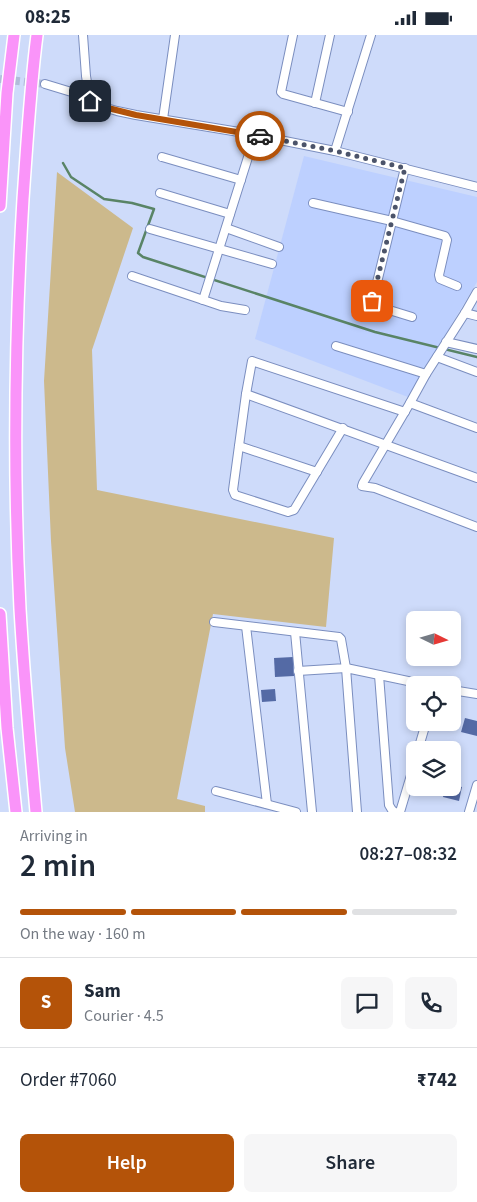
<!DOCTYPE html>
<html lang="en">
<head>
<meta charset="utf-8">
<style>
  body { margin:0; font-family:"Source Sans 3",sans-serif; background:#f6f6f7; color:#1f2937; height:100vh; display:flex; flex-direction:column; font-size:19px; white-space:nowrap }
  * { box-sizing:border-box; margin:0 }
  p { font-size:16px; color:#747a83 }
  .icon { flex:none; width:28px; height:28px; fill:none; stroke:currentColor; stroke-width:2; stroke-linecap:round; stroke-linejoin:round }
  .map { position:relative; height:777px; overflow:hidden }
  .panel { display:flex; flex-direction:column; background:#fff; flex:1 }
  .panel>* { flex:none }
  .needle { width:32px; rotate:95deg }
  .buttons { position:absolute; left:406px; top:576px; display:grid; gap:10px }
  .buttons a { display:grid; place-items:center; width:55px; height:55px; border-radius:8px; background:#fff; box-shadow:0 2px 8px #0003; font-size:25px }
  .pin { position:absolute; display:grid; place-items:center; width:42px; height:42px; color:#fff; margin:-21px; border-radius:10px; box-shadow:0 2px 8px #0006 }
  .courier { position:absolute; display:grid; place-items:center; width:50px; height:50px; margin:-25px; border:4px solid #b45309; border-radius:50%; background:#fff; color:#222; box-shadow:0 1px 6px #0007 }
  .head em { font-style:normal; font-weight:600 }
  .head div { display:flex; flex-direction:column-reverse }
  .head { display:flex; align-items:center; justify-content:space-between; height:85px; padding:0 20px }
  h1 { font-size:32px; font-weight:600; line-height:38px }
  .bar { display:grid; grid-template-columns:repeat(4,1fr); gap:8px 5px; align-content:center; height:60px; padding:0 20px }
  .bar i { height:6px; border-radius:4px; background:#e0e1e3 }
  .bar .current { background:#b45309 }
  .bar p { grid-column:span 4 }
  .line { display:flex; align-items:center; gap:12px; padding:0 20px; border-top:1px solid #e0e1e3 }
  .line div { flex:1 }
  .round { display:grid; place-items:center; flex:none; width:52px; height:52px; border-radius:8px; background:#f6f6f7 }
  .cta { display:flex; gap:10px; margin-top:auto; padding:10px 20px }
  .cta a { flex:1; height:58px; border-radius:8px; background:#b45309; color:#fff; font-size:20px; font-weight:600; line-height:58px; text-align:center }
  .cta a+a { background:#f6f6f7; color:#1f2937 }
  .status { display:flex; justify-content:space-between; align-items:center; height:35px; padding:0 25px; background:#fff; direction:ltr }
  .status svg { height:14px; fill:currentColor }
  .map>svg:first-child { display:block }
  .built { fill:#bdd0ff }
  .green { fill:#ccb98c }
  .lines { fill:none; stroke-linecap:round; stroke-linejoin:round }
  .stream { stroke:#598466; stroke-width:2.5 }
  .building { fill:#546aa5 }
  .minor-tunnel { stroke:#b0bcd9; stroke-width:8; stroke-dasharray:8 4; stroke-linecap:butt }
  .minor-casing { stroke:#7b8ebf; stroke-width:10 }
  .highway-casing { stroke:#fff; stroke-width:14 }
  .minor { stroke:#fff; stroke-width:8 }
  .highway { stroke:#fa94f9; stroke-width:11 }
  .done { stroke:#4c546a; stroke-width:5; stroke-dasharray:0 9 }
  .route { stroke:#b45309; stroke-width:6 }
</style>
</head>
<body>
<div class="status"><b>08:25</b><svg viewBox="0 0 49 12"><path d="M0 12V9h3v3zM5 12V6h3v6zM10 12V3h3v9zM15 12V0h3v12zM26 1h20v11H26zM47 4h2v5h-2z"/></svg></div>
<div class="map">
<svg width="477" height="777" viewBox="0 0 477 777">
  <rect width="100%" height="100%" fill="#cedbfa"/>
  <polygon class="built" points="304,121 477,162 477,247 408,362 255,304"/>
  <polygon class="green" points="57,137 133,193 92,315 97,455 334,503 326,592 213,579 177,764 205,771 205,777 75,777 65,713 51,506 44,346"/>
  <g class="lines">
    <polyline class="stream" points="63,128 71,142 104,164 132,168 154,174 138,218 143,222 375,297 477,322"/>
  </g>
  <g class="building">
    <polygon points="293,622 294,641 275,642 274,623"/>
    <polygon points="275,654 276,666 262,667 261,655"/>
    <polygon points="465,683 477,686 477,701 461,697"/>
    <polygon points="452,749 462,752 459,766 443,762 445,752 452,752"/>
  </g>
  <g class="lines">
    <polyline class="minor-tunnel" points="0,44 45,49"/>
    <g class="minor-casing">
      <g id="minor">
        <polyline points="83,0 86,41 90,66"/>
        <polyline points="293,0 281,57 283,59 348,77"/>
        <polyline points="45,49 78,59 96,70 117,76 136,80 245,98 335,116 477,152"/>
        <polyline points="315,68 330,0"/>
        <polyline points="163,84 175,0"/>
        <polyline points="335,116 371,0"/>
        <polyline points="162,122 241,145"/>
        <polyline points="405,133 372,268 373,270 412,282"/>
        <polyline points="160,158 230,179"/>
        <polyline points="313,168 392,186 445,201 447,205 439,240 440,244 457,251"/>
        <polyline points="226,193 279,212"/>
        <polyline points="150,194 272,229"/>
        <polyline points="132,241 221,271 245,275"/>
        <polyline points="477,257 465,278 426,339 410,368 363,448 362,451 375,453 477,492"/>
        <polyline points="203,265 255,100"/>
        <polyline points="465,278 477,281"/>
        <polyline points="446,307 477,314"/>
        <polyline points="336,311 426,339"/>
        <polyline points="437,322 477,337"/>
        <polyline points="246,359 477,443"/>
        <polyline points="410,368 477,393"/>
        <polyline points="343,393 294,475 288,477 235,460 233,455 246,359 252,326 405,377"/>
        <polyline points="239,411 317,437"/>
        <polyline points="214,587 339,602 341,604 346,633 298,636"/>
        <polyline points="246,591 267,769"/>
        <polyline points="295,597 312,777"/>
        <polyline points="379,640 389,770 392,775 395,777"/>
        <polyline points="452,655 477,659"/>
        <polyline points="418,715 426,688"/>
        <polyline points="216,756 296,777"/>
        <polyline points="357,777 346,633 427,650"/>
        <polyline points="400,777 415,727"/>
        <polyline points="469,777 477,750"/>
      </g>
    </g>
    <g class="highway-casing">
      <g id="highway">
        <polyline points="0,171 7,58 14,0"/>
        <polyline points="0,579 7,693 16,777"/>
        <path d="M36,777C30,710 24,642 20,574C13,438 15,300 23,164C27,109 30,54 37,0"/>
      </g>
    </g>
    <use href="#minor" class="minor"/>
    <use href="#highway" class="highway"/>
  </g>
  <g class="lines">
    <polyline class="done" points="260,101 335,116 405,133 372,266"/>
    <polyline class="route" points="90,66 96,70 136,80 260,101"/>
  </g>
</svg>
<div class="buttons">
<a><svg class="needle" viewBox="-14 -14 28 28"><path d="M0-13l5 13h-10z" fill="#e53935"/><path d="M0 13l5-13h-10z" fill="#747a83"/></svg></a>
<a><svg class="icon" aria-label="locate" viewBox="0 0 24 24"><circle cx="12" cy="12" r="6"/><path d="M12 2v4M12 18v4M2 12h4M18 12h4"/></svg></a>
<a><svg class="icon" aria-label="layers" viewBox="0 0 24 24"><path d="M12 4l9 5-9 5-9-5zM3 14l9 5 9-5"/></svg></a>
</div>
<div class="pin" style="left:372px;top:266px;background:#ea580c"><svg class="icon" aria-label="bag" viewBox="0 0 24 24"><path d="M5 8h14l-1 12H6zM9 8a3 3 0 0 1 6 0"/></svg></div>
<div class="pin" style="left:90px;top:66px;background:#1f2937"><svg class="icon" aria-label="home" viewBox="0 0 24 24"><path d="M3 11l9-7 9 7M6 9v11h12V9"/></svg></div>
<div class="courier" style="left:260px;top:101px"><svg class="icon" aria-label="car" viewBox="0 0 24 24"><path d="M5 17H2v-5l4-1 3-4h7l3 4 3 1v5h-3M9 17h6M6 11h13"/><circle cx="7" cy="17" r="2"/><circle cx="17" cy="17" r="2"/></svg></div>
</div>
<section class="panel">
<div class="head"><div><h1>2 min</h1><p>Arriving in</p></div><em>08:27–08:32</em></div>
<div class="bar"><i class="current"></i><i class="current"></i><i class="current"></i><i></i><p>On the way · 160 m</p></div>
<div class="line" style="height:90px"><b class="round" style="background:#b45309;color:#fff">S</b><div><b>Sam</b><p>Courier · 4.5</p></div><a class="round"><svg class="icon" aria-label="chat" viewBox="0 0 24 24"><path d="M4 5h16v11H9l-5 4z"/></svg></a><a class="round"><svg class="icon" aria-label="phone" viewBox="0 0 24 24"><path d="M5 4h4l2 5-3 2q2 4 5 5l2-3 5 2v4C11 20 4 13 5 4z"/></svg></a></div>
<div class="line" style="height:65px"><div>Order #7060</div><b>₹742</b></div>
<div class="cta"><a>Help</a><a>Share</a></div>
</section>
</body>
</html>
